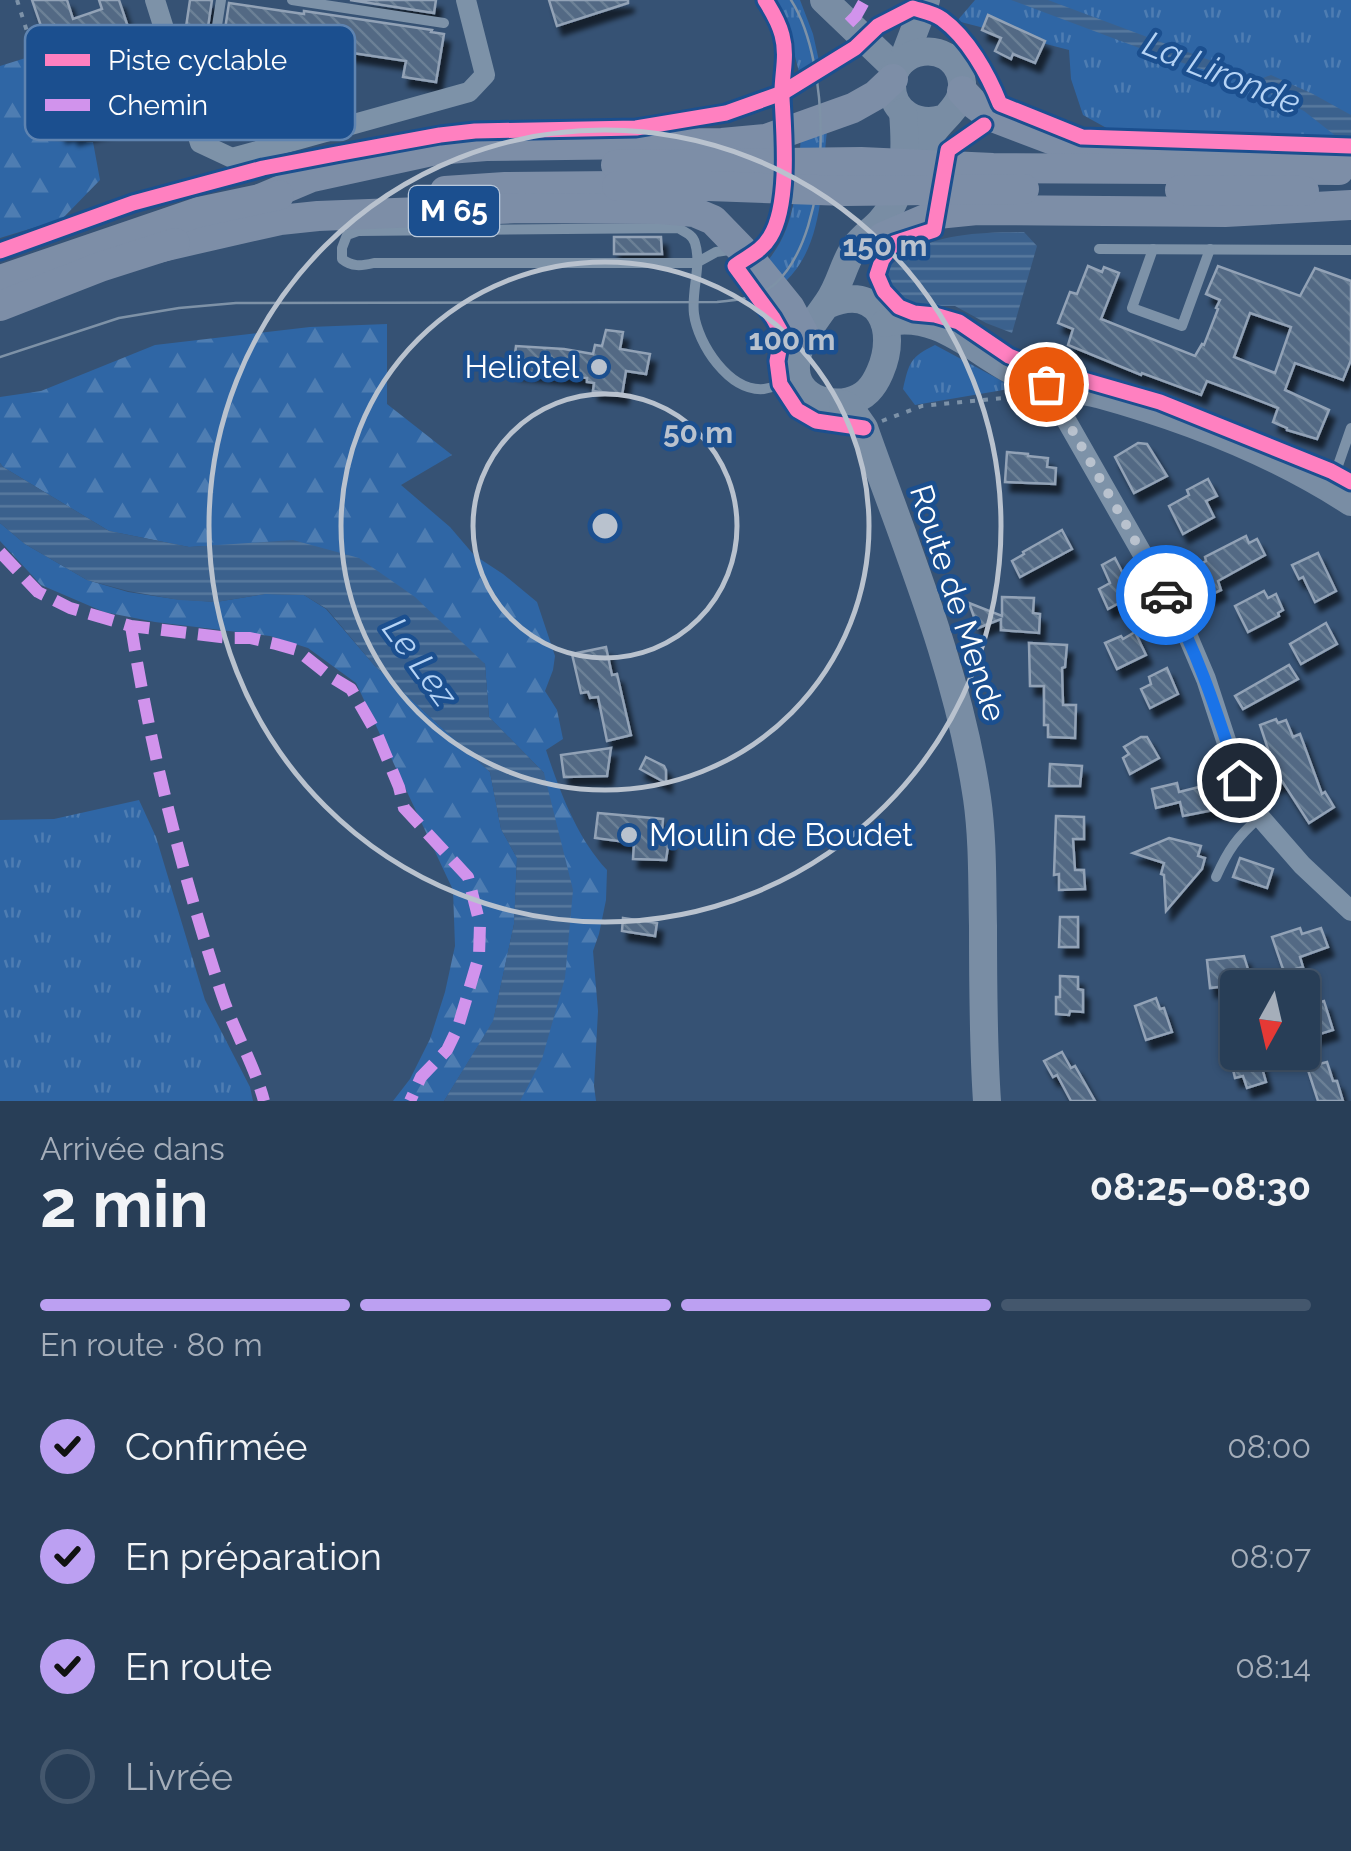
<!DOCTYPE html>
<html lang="fr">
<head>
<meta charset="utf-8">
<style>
  body { margin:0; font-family:Raleway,sans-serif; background:#344961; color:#f1f3f6; height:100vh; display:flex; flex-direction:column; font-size:38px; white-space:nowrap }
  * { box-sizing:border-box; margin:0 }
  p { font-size:32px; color:#a5aeba }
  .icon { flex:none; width:55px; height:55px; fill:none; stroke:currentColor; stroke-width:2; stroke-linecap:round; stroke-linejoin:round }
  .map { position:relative; height:1101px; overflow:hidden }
  .panel { display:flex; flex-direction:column; background:#283e57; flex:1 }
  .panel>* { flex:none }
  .needle { width:65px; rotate:188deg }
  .tools { position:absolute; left:1220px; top:970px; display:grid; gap:20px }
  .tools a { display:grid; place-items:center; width:100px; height:100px; border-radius:10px; background:#283e57; box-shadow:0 2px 8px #0004,0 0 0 2px #44576d; font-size:50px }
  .pin { position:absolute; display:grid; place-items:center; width:85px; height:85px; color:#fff; margin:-42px; border:5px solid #fff; border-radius:50%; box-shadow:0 2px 10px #0007 }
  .courier { position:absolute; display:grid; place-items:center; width:100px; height:100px; margin:-50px; border:8px solid #1a73e8; border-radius:50%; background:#fff; color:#222; box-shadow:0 2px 12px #0007 }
  .headline em { font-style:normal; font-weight:700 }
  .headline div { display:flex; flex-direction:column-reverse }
  .headline { display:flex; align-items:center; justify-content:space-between; height:170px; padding:0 40px }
  h1 { font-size:65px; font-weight:700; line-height:75px }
  .bar { display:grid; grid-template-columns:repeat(4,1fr); gap:15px 10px; align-content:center; height:120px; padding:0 40px }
  .bar i { height:12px; border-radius:8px; background:#44576d }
  .bar .selected { background:#bca0f2 }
  .bar p { grid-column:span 4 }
  ol { padding:0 40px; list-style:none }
  li { display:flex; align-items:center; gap:30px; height:110px }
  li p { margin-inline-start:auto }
  li .icon { padding:10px; border-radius:50%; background:#bca0f2; color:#111; stroke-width:4 }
  li:last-child { color:#a5aeba }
  li i { width:55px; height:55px; border:5px solid #44576d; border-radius:50% }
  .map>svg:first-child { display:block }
  .grass { fill:url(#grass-tufts) }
  .forest { fill:url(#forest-firs) }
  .water { fill:url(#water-rules) }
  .building { fill:url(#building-back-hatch); stroke:#92a2b6; stroke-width:2.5; fill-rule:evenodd; filter:url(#shadow) }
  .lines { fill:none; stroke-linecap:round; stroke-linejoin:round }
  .path { stroke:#7d92a8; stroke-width:4; stroke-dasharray:5 8; stroke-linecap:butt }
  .lane { stroke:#7d92a8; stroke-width:10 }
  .street { stroke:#7d92a8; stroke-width:20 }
  .secondary { stroke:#798da4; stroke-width:28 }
  .primary { stroke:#7d8ea7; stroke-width:30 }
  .tram { stroke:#7e92a7; stroke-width:2.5 }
  .primary-bridge { stroke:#7d8ea7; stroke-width:30 }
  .quiet { stroke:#d193ec; stroke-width:12; stroke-dasharray:25 12; stroke-linecap:butt }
  .cycleway-casing { stroke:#1b4f8f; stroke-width:21 }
  .cycleway { stroke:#ff80c0; stroke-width:15 }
  .done { stroke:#b9c2ce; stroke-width:10; stroke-dasharray:0 18 }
  .route { stroke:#1a73e8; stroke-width:12 }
  .ring { fill:none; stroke:#b9c2ce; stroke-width:5 }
  .poi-dot { fill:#b9c2ce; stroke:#1b4f8f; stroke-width:4 }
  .labels { text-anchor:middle; stroke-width:9; stroke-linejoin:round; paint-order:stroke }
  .shield { fill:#1b4f8f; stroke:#bbcadd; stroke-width:2.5 }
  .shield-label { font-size:30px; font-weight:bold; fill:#fff }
  .poi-label { font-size:32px; fill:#fff; stroke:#1b4f8f; text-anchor:end }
  .street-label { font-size:32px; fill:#fff; stroke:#1b4f8f }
  .water-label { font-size:35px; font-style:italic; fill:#b5d3f5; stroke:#1b4f8f }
  .key { fill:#1b4f8f; stroke:#5f84b1; stroke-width:2.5 }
  .key-label { font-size:28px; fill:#fff }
  .centre { fill:#b9c2ce; stroke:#1b4f8f; stroke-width:5 }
  .ring-label { font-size:30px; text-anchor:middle; font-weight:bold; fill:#b9c2ce; stroke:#1b4f8f; stroke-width:9; stroke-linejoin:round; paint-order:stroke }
</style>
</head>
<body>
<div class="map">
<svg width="1351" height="1101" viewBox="0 0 1351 1101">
  <defs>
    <pattern id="grass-tufts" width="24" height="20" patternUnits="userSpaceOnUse" patternTransform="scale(2.5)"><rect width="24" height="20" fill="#2f66a5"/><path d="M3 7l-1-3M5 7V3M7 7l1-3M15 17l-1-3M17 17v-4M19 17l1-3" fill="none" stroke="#4e7db2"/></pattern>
    <pattern id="forest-firs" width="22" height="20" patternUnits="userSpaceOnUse" patternTransform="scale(2.5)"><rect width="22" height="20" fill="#2f66a5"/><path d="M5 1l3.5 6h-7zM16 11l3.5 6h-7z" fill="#4e7db2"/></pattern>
    <pattern id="water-rules" width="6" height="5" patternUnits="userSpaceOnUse" patternTransform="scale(2.5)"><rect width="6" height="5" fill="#3b618d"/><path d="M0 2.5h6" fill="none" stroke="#58799e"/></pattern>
    <pattern id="building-back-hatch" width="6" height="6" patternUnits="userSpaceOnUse" patternTransform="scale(2.5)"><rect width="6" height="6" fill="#526984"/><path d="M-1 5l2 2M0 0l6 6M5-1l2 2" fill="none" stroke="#6c8096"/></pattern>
    <filter id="shadow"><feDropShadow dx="5.5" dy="9" stdDeviation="2.5" flood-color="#0009"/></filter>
  </defs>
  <rect width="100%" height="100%" fill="#365274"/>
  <g class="grass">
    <polygon points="774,0 800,0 813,34 819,61 799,72 789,33"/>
    <polygon points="975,0 1351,0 1351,137 1112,131 1083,115 1071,79 1069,50 957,21"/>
    <path d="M827,131C821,182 825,244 785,282L769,259C797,225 797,179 801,137Z"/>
    <path d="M935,345L1015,388L915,405L903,389C909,363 910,357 935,345Z"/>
    <polygon points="139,800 156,837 205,1000 250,1087 253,1101 0,1101 0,820 54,819"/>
  </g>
  <g class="forest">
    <polygon points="32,56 50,141 93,142 100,180 62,219 0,238 0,66"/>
    <path d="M387,324V404L452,455L401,485L450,527L474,555L503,574L537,602L555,656L553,670L545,691L557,710L563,739L546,750C560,792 577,838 607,870L606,900L599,934L593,951L598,1011L594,1086L596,1101H520L544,773L489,717L485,664L293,541L189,547L109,531L3,467L0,463V397L41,391L155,345L310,327Z"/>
    <polygon points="0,523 25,544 87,580 128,592 174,599 216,602 265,594 304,595 326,609 374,665 490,772 501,829 517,858 514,924 493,1022 444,1101 393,1101 410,1079 430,1039 445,992 455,946 453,890 356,683 308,648 270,636 155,622 104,612 41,585 0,541"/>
  </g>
  <g class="water">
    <polygon points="1011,0 1048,0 1260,79 1271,75 1313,94 1351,115 1351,148 1304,111 1255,86 1158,55"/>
    <path d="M1024,232L1037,246L1012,333L986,323L955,306H911L891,289L884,270C926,233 971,233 1024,232Z"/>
    <polygon points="0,463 3,467 109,531 189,547 293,540 359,558 415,597 485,664 489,717 544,773 573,890 565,978 542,1059 520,1101 444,1101 493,1021 514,924 517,858 501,829 490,772 374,665 327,609 304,595 265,594 216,602 179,600 128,591 87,580 25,544 0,523"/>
  </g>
  <g class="building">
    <polygon points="32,0 67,0 73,19 102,9 99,0 119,0 130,33 143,30 153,60 122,70 112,41 84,50 99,97 133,89 140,118 73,136 71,131 61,134 57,119 68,116 66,107 68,106 52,59 64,55 54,25 42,29"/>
    <polygon points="190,0 212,0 208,27 204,30 186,27"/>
    <polygon points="350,0 436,0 434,13"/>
    <polygon points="549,0 628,0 628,3 557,26"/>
    <polygon points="229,3 304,14 304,11 432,30 431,32 444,34 436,82 403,77 406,61 306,46 298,98 273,95 270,117 203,106 212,46 224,36"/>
    <polygon points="988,15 1045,41 1035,63 1013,54 1011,59 995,51 1001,38 982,30"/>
    <polygon points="614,237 661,237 662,254 614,254"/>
    <path d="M1088,266L1102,272L1104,267L1119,273L1101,319L1195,356L1202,344L1204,345L1218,309L1216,308L1220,300L1206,294L1218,266L1300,296L1315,268L1351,281V360L1343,380L1295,363L1285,390L1329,410L1317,439L1287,430V428L1273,422L1278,408L1242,394L1207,381L1201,395L1142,373L1141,375L1068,345L1073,329L1058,323L1070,292L1077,294ZM1250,313L1291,327L1275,373L1234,357Z"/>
    <polygon points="606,330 623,332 620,349 650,354 646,374 626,371 622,395 593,391 594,383 587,382 587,378 513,370 516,346 564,349 593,354 595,345 602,346"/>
    <polygon points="1138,443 1147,444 1167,476 1134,493 1115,457"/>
    <polygon points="1007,452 1028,454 1028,456 1048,458 1047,467 1056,468 1055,484 1005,482"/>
    <polygon points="1208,479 1217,496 1206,501 1214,517 1183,534 1169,506 1189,495 1187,490"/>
    <polygon points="1062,530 1072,549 1020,577 1012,561 1024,554 1023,552"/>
    <polygon points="1246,536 1249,543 1257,539 1265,555 1218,581 1221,590 1208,596 1204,588 1199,590 1190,569 1206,561 1205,557"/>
    <polygon points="1318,553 1336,591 1315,602 1303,577 1299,579 1292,565"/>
    <polygon points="1115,558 1134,595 1108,609 1099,589 1110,583 1102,565"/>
    <polygon points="1264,591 1268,598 1276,594 1283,610 1278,613 1279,616 1248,632 1235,606"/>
    <polygon points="1002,597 1034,598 1033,613 1040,614 1039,633 1001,630 1001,619 978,628 969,603 1002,616"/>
    <polygon points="1326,623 1337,644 1301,664 1290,644"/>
    <polygon points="1135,632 1146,655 1117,669 1105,643 1121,636 1123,639"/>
    <polygon points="1029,643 1067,645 1065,667 1062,668 1063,705 1076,705 1075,738 1048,737 1048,725 1044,725 1044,686 1030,686"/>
    <polygon points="606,647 612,675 617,674 631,735 607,741 598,697 590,698 588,692 581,693 572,654"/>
    <polygon points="1289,665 1298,679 1243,709 1235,696"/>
    <polygon points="1167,668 1178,694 1150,708 1141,689 1151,684 1149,677"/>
    <polygon points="1276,719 1278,723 1286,720 1293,737 1300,734 1322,794 1325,792 1334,807 1309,823 1282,781 1271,785 1260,752 1268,749 1260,725"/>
    <polygon points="1141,737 1147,737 1159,758 1130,774 1123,758 1129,754 1124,747"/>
    <polygon points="611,748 607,776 564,777 561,755"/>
    <polygon points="1216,754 1226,784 1238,805 1183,816 1180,802 1156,808 1152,789 1177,783 1179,792 1211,784 1206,757"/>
    <polygon points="646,757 664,766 666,770 666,783 640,769"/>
    <polygon points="1050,764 1082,766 1080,786 1049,786"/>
    <polygon points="598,813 663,819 662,832 670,833 666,860 633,859 634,843 595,838"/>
    <polygon points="1056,816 1084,817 1084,839 1073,839 1075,870 1084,870 1085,889 1059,890 1059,874 1054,875"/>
    <polygon points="1169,838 1201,846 1198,856 1205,858 1202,869 1166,911 1164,875 1161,874 1164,863 1133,853"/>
    <polygon points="1240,858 1273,869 1267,888 1233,877"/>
    <polygon points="1060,917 1078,917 1078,947 1059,947"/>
    <polygon points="623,918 657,923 655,936 622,931"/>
    <polygon points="1300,928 1302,934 1321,928 1328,947 1300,957 1303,967 1284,972 1272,937"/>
    <polygon points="1244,956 1252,983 1210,988 1207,960"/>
    <polygon points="1060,976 1078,977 1078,989 1083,990 1083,1012 1070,1011 1069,1015 1056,1014 1056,997 1060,997"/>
    <polygon points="1156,998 1160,1009 1164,1008 1172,1032 1146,1040 1135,1006"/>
    <polygon points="1324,1001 1333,1030 1307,1038 1302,1025 1302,1007"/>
    <polygon points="1062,1052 1071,1068 1075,1066 1095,1101 1071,1101 1057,1075 1053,1077 1044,1061"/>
    <polygon points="1259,1057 1266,1082 1247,1088 1243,1076 1235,1078 1232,1065"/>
    <polygon points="1327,1062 1333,1081 1337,1081 1343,1101 1318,1101 1307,1067"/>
  </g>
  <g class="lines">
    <g class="path">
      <polyline points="17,0 32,47 51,42"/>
      <polyline points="882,421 922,406 1014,397"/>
    </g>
    <g class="lane">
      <polyline points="292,0 444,23"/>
      <polyline points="175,61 216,32 221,0"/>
      <path d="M736,249L716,252L696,263H374C361,266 352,267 342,259V248L347,235L358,231L678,228C685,232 693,235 695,243C702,265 691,291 694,314C698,344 729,392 764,389C775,388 783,381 792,375"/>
      <polyline points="1099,249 1351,250"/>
      <polyline points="1153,249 1132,308 1182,326 1210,249"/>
      <polyline points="1326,484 1335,474 1351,428"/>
      <path d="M1216,877C1228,850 1237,837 1260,817"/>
    </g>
    <g class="street">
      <polyline points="155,0 200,143 232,158 469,92 485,75 466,0"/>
      <polyline points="1045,383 1183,625 1206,679 1239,780 1260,817 1302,865 1351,911"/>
    </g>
    <g class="secondary">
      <polyline points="824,0 896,69"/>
      <polyline points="903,60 926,0"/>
      <path d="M913,179C918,163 923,149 931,135C943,116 968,104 961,77C951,38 892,46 892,86C892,113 918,126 942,119"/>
      <path d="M827,305C879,282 899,329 880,372C877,379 873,386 868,391C847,412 798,404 796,370C795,343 814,323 828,302C840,285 843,265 854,248C862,237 873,230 881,221C907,192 906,148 903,112"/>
      <path d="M885,323C942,308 983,362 1031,379C1053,387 1076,389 1098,394C1186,418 1274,452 1351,502"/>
      <path d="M843,404L850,408L864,428C907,550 958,669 977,798C983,840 982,883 983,926C983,985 983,1043 987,1101"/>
    </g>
    <g class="primary">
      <polyline points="962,91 974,104 990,116 1069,146 1217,148 1351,157"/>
      <polyline points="445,191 505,187 617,186"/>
      <polyline points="262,198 312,177 436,150 486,146 722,143 766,139 853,108 876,95 893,79"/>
      <polyline points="883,237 937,214 977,210 1225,212 1351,205"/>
      <polyline points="157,248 280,220 318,216 520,208 660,209 694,212 713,220 748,256 790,308 805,336"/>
      <polyline points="0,280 199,212 279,195"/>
      <polyline points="0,306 100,267 175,243"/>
    </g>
    <path class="tram" d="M0,357L119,318L179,308L236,303L717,302C738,300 758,298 775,284C834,230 832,64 791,0"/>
    <g class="primary-bridge">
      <polyline points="616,165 861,162 993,168 1339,170"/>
      <polyline points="617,186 709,186 845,191 1024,189"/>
      <polyline points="1180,190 1304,191"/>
    </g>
    <g class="quiet">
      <polyline points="849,23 856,16 865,0"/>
      <polyline points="0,552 38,592 70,608 131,626 229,638 250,638 276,644 297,650 331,677 351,689 377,734 399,787 404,808 468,877 480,924 479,956 458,1027 447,1050 421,1077 410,1101"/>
      <path d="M131,626C151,753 182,873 222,995C234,1031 254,1064 264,1101"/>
    </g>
    <g class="cycleway-casing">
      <g id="cycleway">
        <path d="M765,0C772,11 779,23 782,35C788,57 781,76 782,98C784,134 790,205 770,237C761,252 748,256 735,266L773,318L782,334L777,361L780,384L797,410L816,421L864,428"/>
        <polyline points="984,125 948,150 934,230 894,243 882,260 877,275 884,291 899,307 914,313 935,315 959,322 1009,356 1035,366 1031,379"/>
        <path d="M0,251L133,203L263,168L336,154L440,135L475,131L636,128L726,113L782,93L855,48L878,26L913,8C922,11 934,13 942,19C968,38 988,74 1000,104L1082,137L1351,146"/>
        <polyline points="1035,366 1160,402 1331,471 1351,482"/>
      </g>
    </g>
    <use href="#cycleway" class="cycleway"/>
  </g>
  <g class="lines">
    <polyline class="done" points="1046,384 1166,595"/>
    <path class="route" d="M1166,595C1199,654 1218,716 1239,780"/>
  </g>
  <g class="ring">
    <circle cx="605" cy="526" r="132"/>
    <circle cx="605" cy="526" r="264"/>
    <circle cx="605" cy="526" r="396"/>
  </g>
  <g class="poi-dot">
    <circle cx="599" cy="367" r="10"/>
    <circle cx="629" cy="835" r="10"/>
  </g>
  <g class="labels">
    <rect class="shield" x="409" y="186" width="90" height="50" rx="8"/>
    <g class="shield-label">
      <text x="454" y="221">M 65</text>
    </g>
    <g class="poi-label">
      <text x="579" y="378">Heliotel</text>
      <text x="649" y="846" text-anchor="start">Moulin de Boudet</text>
    </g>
    <g class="street-label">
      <text transform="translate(958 603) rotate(72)" y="11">Route de Mende</text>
    </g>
    <g class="water-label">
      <text transform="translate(1222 73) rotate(22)" y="12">La Lironde</text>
      <text transform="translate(420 662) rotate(54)" y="12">Le Lez</text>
    </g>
  </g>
  <rect x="25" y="25" width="330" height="115" rx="15" class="key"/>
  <rect x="45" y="54" width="45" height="12" fill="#ff80c0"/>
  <rect x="45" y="99" width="45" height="12" fill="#d193ec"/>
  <g class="key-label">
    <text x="108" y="70">Piste cyclable</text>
    <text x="108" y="115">Chemin</text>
  </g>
  <circle cx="605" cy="526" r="15" class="centre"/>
  <g class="ring-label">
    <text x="885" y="256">150 m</text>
    <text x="792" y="350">100 m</text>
    <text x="698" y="443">50 m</text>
  </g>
</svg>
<div class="tools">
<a><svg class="needle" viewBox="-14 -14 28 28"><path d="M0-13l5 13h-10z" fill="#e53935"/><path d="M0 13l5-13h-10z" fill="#a5aeba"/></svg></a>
</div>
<div class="pin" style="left:1046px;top:384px;background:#ea580c"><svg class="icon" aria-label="bag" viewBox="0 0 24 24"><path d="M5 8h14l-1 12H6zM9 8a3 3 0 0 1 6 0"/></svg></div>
<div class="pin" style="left:1239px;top:780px;background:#1f2937"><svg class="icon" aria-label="home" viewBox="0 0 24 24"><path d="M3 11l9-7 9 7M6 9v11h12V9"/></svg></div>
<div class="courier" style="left:1166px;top:595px"><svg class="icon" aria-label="car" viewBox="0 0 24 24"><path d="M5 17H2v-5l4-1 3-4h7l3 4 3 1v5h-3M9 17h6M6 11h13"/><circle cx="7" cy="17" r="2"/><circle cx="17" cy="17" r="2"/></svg></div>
</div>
<section class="panel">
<div class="headline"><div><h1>2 min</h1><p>Arrivée dans</p></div><em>08:25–08:30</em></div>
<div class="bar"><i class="selected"></i><i class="selected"></i><i class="selected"></i><i></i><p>En route · 80 m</p></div>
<ol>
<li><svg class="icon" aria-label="check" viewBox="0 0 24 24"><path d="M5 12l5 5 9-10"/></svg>Confirmée<p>08:00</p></li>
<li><svg class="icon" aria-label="check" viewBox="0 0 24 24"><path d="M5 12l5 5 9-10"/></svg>En préparation<p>08:07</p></li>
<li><svg class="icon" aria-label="check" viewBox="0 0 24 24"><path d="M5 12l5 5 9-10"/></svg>En route<p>08:14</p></li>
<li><i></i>Livrée</li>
</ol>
</section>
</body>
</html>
